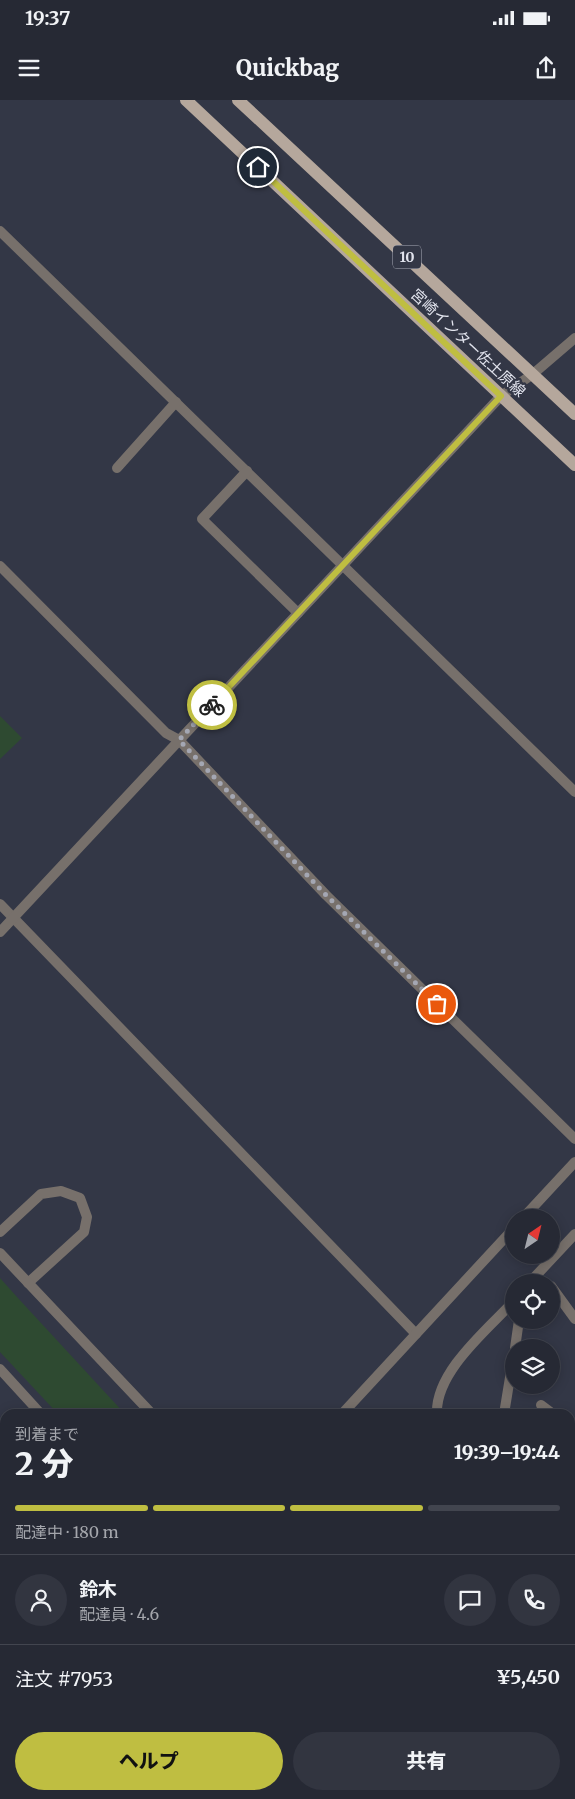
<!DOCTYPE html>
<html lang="ja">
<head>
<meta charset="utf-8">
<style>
  body { margin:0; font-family:Merriweather,"Noto Sans JP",serif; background:#323540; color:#f1f3f6; height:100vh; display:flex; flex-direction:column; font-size:19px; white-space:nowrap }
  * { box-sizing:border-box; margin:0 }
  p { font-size:16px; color:#a4a6ac }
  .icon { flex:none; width:28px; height:28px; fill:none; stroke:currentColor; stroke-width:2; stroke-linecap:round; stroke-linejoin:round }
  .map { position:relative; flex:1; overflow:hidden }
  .panel { position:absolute; left:0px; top:1309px; width:575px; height:391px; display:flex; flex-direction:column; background:#262934; border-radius:15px 15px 0 0; box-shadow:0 2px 12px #0003,0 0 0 1px #42454f }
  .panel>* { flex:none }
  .needle { width:32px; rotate:35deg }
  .controls { position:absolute; left:505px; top:1109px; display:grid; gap:10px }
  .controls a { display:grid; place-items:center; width:55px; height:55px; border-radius:50%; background:#262934; box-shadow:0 2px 12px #0003,0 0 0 1px #42454f; font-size:25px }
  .pin { position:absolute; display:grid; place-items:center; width:42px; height:42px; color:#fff; margin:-21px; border:2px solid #fff; border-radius:50%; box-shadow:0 1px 5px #0007 }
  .courier { position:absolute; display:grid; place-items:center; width:50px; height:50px; margin:-25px; border:4px solid #bfbe41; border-radius:50%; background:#fff; color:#222; box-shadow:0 1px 6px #0007 }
  .headline em { font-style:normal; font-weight:800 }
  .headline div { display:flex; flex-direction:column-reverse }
  .headline { display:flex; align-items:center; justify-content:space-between; height:85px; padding:0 15px }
  h1 { font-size:32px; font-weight:800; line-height:38px }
  .bar { display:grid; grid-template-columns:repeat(4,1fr); gap:8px 5px; align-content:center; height:60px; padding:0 15px }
  .bar i { height:6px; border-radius:4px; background:#42454f }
  .bar .current { background:#bfbe41 }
  .bar p { grid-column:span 4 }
  .line { display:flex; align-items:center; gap:12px; padding:0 15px; border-top:1px solid #42454f }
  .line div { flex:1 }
  .round { display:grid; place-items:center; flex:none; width:52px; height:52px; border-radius:26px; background:#323540 }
  .button { display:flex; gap:10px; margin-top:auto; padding:10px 15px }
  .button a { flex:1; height:58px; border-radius:30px; background:#bfbe41; color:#111; font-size:20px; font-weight:800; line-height:58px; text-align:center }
  .button a+a { background:#323540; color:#f1f3f6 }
  .status { display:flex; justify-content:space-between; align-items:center; height:35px; padding:0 25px; background:#262934; direction:ltr }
  .status svg { height:14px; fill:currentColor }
  header { display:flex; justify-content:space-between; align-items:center; height:65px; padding:0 15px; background:#262934; font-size:22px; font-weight:800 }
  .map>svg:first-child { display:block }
  .green { fill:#2e4a31 }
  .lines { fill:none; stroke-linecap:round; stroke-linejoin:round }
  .service { stroke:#77706b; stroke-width:10 }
  .minor { stroke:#77706b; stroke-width:10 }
  .tertiary { stroke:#77706b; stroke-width:10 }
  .primary { stroke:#b5a79c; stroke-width:12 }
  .done { stroke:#a4a7b3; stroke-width:5; stroke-dasharray:0 9 }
  .route { stroke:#bfbe41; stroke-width:6 }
  .labels { text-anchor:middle; stroke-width:5; stroke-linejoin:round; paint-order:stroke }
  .shield { fill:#333746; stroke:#adafbb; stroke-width:1 }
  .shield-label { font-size:14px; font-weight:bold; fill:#e1e3ed }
  .street-label { font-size:15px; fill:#e1e3ed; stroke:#333746 }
</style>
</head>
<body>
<div class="status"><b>19:37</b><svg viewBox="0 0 49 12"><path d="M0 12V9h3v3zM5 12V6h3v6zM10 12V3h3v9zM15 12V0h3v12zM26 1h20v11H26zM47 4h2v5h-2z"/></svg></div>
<header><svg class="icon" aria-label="menu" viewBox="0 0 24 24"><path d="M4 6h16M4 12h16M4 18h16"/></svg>Quickbag<svg class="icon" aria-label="share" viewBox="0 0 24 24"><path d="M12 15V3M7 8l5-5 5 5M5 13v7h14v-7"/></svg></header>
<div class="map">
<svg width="575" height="1699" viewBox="0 0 575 1699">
  <rect width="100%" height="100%" fill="#333746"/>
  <g class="green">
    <polygon points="0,616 22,638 0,659"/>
    <polygon points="0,1178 17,1197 125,1314 58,1314 0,1252"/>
    <polygon points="414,1695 483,1695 486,1699 418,1699"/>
  </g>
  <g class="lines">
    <g class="service">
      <polyline points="0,1132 41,1094 61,1091 80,1098 87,1117 84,1132 28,1183"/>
      <polyline points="530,1182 575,1134"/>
      <polyline points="551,1186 575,1219"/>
      <polyline points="515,1248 519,1220"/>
      <polyline points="541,1305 553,1314"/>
      <path d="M437,1314C435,1272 487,1230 514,1201"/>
      <polyline points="504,1314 514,1253"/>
      <polyline points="570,1332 575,1326"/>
      <polyline points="570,1386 575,1380"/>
      <polyline points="570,1438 575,1431"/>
      <polyline points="570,1493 575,1496"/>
      <polyline points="570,1544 575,1550"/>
    </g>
    <g class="minor">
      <polyline points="0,131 575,692"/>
      <polyline points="117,368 176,302"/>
      <polyline points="247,371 202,419 298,513"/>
      <polyline points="0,466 166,633 179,640 326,795 575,1039"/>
      <polyline points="0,804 416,1234"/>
      <polyline points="0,832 501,296"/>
      <polyline points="523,1118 575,1062"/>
      <polyline points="0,1153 152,1314"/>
      <polyline points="0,1269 41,1314"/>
      <polyline points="342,1314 514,1128"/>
      <polyline points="0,1487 5,1483"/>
      <polyline points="396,1695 400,1699"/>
      <polyline points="512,1695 516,1699"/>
      <polyline points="298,1699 302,1695"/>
    </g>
    <polyline class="tertiary" points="501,296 533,274 575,238"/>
    <g class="primary">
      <polyline points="186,0 575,365"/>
      <polyline points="238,0 575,314"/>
    </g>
  </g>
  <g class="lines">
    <polyline class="done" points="212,605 179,640 326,795 437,904"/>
    <polyline class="route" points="212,605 501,296 258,67"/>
  </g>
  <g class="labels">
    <rect class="shield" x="393" y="145.5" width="28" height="23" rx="4"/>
    <g class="shield-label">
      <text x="407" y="162">10</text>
    </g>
    <g class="street-label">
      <text transform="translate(468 243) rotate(43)" y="5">宮崎インター佐土原線</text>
    </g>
  </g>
</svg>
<div class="controls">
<a><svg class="needle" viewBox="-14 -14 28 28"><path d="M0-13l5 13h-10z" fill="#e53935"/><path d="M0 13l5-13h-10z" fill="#a4a6ac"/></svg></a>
<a><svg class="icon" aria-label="locate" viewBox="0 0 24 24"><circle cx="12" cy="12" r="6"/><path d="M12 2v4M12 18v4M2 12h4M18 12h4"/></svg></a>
<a><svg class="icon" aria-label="layers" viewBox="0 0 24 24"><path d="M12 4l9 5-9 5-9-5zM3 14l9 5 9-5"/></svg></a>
</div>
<div class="pin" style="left:437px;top:904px;background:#ea580c"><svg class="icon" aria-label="bag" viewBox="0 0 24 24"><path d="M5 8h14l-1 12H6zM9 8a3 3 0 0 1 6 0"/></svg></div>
<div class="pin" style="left:258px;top:67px;background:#1f2937"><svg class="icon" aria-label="home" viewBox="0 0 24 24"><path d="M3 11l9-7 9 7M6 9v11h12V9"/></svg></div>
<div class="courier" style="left:212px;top:605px"><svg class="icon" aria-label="bike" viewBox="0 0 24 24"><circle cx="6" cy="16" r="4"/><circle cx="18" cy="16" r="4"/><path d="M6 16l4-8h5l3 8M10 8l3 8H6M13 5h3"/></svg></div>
<section class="panel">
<div class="headline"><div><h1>2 分</h1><p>到着まで</p></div><em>19:39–19:44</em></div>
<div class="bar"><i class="current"></i><i class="current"></i><i class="current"></i><i></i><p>配達中 · 180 m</p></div>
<div class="line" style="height:90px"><a class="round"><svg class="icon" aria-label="person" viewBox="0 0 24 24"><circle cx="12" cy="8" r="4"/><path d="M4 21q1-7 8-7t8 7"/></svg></a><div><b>鈴木</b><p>配達員 · 4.6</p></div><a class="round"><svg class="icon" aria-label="chat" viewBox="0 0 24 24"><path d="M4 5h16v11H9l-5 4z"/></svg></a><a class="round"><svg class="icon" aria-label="phone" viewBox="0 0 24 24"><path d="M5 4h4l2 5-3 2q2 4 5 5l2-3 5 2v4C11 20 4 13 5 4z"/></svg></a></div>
<div class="line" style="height:65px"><div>注文 #7953</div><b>¥5,450</b></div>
<div class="button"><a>ヘルプ</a><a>共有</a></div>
</section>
</div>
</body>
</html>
